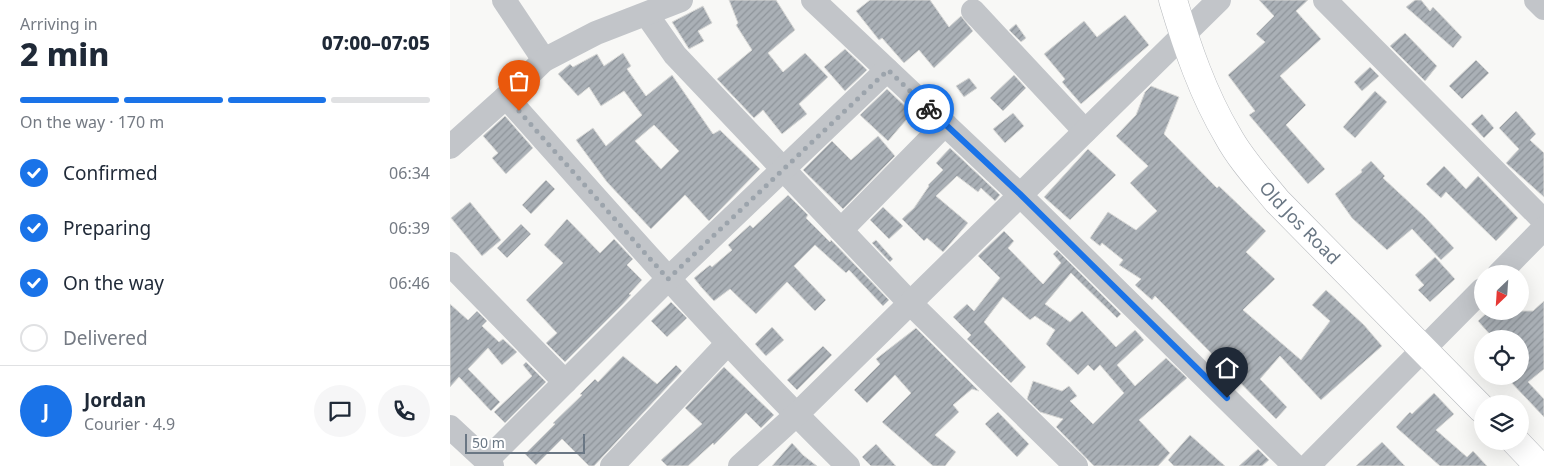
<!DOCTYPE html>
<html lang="en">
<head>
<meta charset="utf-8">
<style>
  body { margin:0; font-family:"Noto Sans",sans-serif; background:#f6f6f7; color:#1f2937; height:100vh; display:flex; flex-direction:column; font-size:19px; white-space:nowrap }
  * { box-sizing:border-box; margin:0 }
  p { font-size:16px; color:#747a83 }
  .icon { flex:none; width:28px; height:28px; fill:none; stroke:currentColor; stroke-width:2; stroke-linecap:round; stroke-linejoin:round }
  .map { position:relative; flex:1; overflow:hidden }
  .details { display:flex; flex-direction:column; background:#fff; width:450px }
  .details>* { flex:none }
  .needle { width:32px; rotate:205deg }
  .controls { position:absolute; left:1024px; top:265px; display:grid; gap:10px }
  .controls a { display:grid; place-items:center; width:55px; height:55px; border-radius:50%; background:#fff; box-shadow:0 5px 20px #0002; font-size:25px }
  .scale { position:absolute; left:15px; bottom:12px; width:120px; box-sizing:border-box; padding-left:5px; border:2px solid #6a7784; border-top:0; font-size:14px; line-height:18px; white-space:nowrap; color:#6a7784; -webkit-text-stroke:4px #fff; paint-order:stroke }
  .pin { position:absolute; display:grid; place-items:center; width:42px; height:42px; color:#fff; margin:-51px -21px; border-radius:50% 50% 50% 0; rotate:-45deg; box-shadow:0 0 5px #0007 }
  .pin .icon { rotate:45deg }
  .courier { position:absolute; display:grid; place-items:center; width:50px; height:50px; margin:-25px; border:4px solid #1a73e8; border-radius:50%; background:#fff; color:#222; box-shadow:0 1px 6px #0007 }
  .summary em { font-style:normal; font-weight:800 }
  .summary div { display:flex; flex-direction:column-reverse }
  .summary { display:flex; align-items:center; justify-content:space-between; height:85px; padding:0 20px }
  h1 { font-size:32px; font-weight:800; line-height:38px }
  .bar { display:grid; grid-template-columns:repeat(4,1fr); gap:8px 5px; align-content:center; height:60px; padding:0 20px }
  .bar i { height:6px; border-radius:4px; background:#e0e1e3 }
  .bar .active { background:#1a73e8 }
  .bar p { grid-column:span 4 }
  .line { display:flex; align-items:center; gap:12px; padding:0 20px; border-top:1px solid #e0e1e3 }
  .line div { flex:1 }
  .round { display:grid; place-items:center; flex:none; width:52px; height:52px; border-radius:26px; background:#f6f6f7 }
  ol { padding:0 20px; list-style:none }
  li { display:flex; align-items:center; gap:15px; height:55px }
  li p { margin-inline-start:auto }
  li .icon { padding:5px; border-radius:50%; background:#1a73e8; color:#fff; stroke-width:4 }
  li:last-child { color:#747a83 }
  li i { width:28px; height:28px; border:2px solid #e0e1e3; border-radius:50% }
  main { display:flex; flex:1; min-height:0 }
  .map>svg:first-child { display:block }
  .building { fill:url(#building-hatch); stroke:#dadad8; fill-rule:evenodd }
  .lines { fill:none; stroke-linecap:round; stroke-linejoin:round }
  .major-casing { stroke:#b6b9bd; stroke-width:29 }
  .minor { stroke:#c2c5c9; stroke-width:24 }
  .major { stroke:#fff; stroke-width:28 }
  .done { stroke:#9ca4ac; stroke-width:5; stroke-dasharray:0 9 }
  .route { stroke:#1a73e8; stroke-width:6 }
  .labels { text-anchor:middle; stroke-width:5; stroke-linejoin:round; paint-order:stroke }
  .street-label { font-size:18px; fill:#6a7784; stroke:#fff }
</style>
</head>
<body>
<main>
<section class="details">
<div class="summary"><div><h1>2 min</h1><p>Arriving in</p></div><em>07:00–07:05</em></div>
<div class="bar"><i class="active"></i><i class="active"></i><i class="active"></i><i></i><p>On the way · 170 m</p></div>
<ol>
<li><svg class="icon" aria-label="check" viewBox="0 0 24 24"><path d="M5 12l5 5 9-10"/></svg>Confirmed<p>06:34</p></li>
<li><svg class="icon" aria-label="check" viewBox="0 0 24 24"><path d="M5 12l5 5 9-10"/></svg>Preparing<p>06:39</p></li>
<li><svg class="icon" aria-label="check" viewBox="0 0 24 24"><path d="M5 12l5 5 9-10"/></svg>On the way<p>06:46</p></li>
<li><i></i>Delivered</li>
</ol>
<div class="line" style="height:90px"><b class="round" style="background:#1a73e8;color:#fff">J</b><div><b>Jordan</b><p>Courier · 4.9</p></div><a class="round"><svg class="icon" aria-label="chat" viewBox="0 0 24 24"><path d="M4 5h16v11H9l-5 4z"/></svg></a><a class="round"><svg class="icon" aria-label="phone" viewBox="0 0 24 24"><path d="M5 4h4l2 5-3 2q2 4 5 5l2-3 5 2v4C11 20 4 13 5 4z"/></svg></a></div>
</section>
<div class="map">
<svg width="1094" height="466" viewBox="0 0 1094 466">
  <defs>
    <pattern id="building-hatch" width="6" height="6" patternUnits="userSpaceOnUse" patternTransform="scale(1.25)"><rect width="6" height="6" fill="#aab0b6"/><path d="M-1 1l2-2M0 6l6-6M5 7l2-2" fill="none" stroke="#8e949a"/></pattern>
  </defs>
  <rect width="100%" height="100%" fill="#f8f8f6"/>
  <g class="building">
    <polygon points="279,0 326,0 345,30 318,53 333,72 355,53 378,77 349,104 357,114 332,134 313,110 304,118 267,79 302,50 286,25 288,23"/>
    <polygon points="420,0 480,0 499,27 511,16 523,31 484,68 469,50 454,63 432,38 429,40 406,11"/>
    <polygon points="809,0 858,0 846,11 871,39 830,76 856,105 836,125 875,169 858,184 799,115 805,111 778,75 815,42 806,34 824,16"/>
    <polygon points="965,0 971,0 980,11 983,7 1012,37 1003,48 956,7"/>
    <polygon points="253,6 262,23 248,31 254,41 239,49 222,22"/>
    <polygon points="675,15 699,45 631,104 612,82 615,79 594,54 634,21 647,37"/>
    <polygon points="566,24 576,38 571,42 559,30"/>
    <polygon points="955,33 987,66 975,81 940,46"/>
    <polygon points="395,49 417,70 395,91 374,67"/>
    <path d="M173,53L181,66L177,69L196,96L222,75L263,134L270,130L310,169L259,221L235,195L201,229L157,182L126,140L143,128L156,146L192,115L174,91L151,106L139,87L128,96L108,74L120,64L123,67L147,54L154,66ZM204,125L229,151L211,169L185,141Z"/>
    <polygon points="1026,60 1039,73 1012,99 999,86"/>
    <polygon points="920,67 929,76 912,91 904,82"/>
    <polygon points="564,75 576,88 553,111 540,98"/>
    <polygon points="519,78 527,88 514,97 506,86"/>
    <polygon points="701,86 729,97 714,134 767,188 769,186 816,231 796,252 825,279 793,310 851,360 880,321 862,305 876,290 914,325 932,346 871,400 830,356 810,379 837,407 826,419 705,296 702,300 685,285 691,279 669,265 673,260 652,243 650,246 640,238 658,212 686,230 707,211 680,183 698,166 666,136 686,115 695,92"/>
    <polygon points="437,89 462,113 438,141 410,115"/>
    <polygon points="925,91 937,102 905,138 893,127"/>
    <polygon points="1066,111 1086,134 1080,140 1094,153 1094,197 1056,163 1069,149 1049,128"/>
    <polygon points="563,113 574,126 555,143 543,129"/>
    <polygon points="1032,114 1044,128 1034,138 1021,124"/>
    <polygon points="55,116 83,148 56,174 42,158 48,153 33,136"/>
    <polygon points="428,136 445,156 393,209 353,170 382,141 401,160"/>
    <polygon points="500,148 550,195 545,201 531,188 528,192 507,176 486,196 518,223 493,252 477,238 474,241 452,219 464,208 479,186 478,185 493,170 486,163"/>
    <polygon points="638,149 666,175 620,220 594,197"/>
    <polygon points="921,161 935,176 933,178 975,217 1004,248 991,260 962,229 937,250 902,218 885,194 912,172 911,170"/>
    <polygon points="994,166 1016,189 1028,176 1068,218 1046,241 996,192 991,198 976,184"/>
    <polygon points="96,180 105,189 81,214 72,205"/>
    <polygon points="338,195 358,215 356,218 380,242 381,240 439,300 433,306 399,270 396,273 365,245 344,266 376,300 365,311 337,282 306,314 280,289 264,301 252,288 244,278 260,265 262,267 282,250 278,245 300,225 303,228"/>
    <polygon points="20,202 51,240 32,256 1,218"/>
    <polygon points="433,207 453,226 439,239 420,220"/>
    <polygon points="117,219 150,253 164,239 183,259 177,265 192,280 179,294 181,295 172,305 115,362 96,343 107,333 76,300 113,263 94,245"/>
    <polygon points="71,224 81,234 57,258 47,248"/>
    <polygon points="554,231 564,241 558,248 593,284 611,263 603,254 607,250 671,314 667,318 621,273 595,304 620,322 632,311 666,347 685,330 694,340 667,365 685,386 716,358 737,378 689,420 720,453 708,466 644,466 606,427 613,419 590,412 577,399 583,381 612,391 619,386 627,396 620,401 643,424 674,393 650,365 644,371 638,365 628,375 596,344 605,330 585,316 580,320 553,297 534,322 576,367 561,383 517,339 521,335 503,317 517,304 524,311 550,278 528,256"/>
    <polygon points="426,240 443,259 440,262 422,243"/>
    <polygon points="985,257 1005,279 980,302 968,290 974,285 965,275"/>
    <polygon points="1094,301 1094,369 1078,382 1094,399 1094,417 1058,379 1062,376 1070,376 1070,339 1044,339 1028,321 1039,311 1083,311"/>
    <polygon points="221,302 237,318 217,337 201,321"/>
    <polygon points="0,304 18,320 27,311 37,321 32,326 49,342 53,339 67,352 52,365 38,348 18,369 50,402 41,411 9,377 0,387"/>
    <polygon points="322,327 334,340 316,356 305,344"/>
    <polygon points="466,328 529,391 522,389 503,405 509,412 485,435 506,452 495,466 483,466 432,422 461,393 445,375 417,403 404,390 430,364 426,359"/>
    <polygon points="373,346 382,355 347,390 337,380"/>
    <polygon points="173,356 207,384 226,365 232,371 144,466 139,466 112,439 86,465 75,454 105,424 103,423 132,395 130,394 145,379 148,382"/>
    <polygon points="76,362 96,382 55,423 44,412 82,376 73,365"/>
    <polygon points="274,367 324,415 311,428 296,413 264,445 263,443 238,466 217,466 211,460 252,424 235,408"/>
    <polygon points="984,393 1004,414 986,430 1017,457 1023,451 1037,466 990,466 948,429 946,427 960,412 962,414"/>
    <polygon points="548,412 579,444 567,457 535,424"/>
    <polygon points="740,435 775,466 724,466 718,460"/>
    <polygon points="932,442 955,466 906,466"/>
    <polygon points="342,443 353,455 367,466 322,466"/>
    <polygon points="426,444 446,466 421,466 412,457"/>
    <polygon points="808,449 819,460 812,466 789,466"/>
  </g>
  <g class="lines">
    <g class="major-casing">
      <g id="major">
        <path id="s1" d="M723,0C737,47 753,94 778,136C791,160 810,180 827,201L1032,409"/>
        <polyline points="1065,441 1089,466"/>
      </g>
    </g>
    <g class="minor">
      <polyline points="54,0 94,60"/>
      <polyline points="363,0 570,195 845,466"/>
      <polyline points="875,0 1094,221"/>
      <polyline points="1086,0 1094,8"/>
      <polyline points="523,11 635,131"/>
      <polyline points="197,15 225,55 460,303 626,466"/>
      <path d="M56,97C168,222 278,349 398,466"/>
      <polyline points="0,147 56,97 94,60 146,33 231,0"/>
      <polyline points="391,230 495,124"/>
      <polyline points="0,264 115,382"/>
      <polyline points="1049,274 1094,228"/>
      <polyline points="0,427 42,466"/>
      <polyline points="36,461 218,279 437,70"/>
      <polyline points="162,466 278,343"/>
      <polyline points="290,466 346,415 769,0"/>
      <polyline points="858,466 1032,290"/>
    </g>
    <use href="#major" class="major"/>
  </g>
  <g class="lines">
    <polyline class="done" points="69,111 218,279 438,70 479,109"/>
    <polyline class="route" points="479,109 570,194 777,398"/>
  </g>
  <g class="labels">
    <g class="street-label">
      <text dy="6" stroke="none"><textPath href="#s1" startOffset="260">Old Jos Road</textPath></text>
    </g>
  </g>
</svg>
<div class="controls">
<a><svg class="needle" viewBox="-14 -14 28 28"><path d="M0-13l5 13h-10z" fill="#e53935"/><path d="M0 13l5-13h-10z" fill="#747a83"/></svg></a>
<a><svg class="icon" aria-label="locate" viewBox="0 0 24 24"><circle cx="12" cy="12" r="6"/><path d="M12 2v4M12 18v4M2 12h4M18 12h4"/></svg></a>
<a><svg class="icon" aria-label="layers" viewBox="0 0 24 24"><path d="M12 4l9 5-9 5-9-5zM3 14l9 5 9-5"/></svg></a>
</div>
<div class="scale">50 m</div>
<div class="pin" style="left:69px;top:111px;background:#ea580c"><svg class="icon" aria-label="bag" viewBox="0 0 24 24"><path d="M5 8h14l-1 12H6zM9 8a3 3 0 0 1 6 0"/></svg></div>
<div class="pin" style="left:777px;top:398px;background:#1f2937"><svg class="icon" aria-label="home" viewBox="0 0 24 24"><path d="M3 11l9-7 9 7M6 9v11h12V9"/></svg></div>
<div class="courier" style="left:479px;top:109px"><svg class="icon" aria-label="bike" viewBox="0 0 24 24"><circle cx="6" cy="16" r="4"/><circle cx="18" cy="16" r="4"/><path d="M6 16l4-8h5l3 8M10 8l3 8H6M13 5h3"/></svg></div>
</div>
</main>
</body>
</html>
